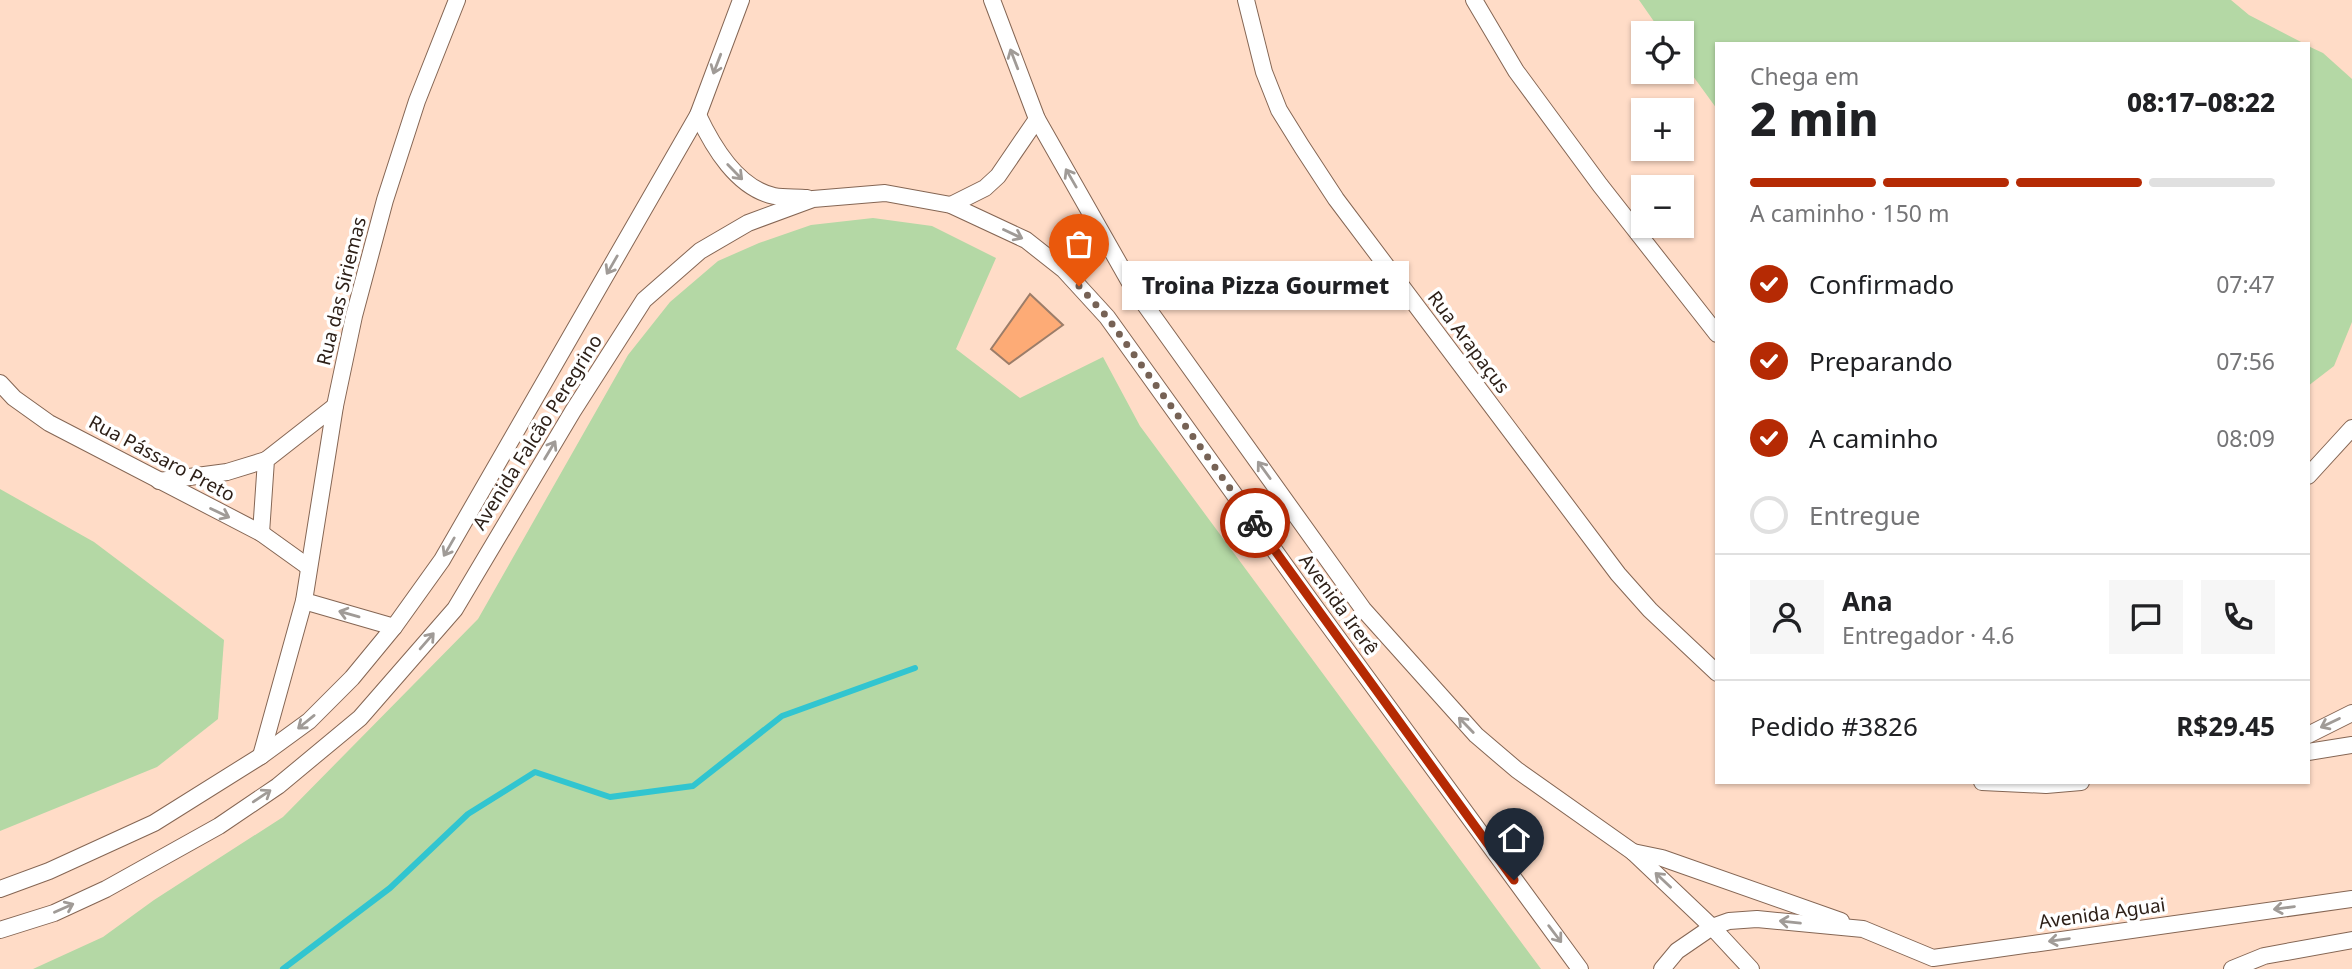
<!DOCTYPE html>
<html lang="pt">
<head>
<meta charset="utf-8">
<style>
  body { margin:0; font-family:"Noto Sans",sans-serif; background:#f6f6f6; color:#202124; height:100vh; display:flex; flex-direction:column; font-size:26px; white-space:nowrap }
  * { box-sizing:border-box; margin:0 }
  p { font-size:23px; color:#757577 }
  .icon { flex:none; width:38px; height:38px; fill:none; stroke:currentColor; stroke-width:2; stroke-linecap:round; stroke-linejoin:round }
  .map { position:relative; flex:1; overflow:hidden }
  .panel { position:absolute; left:1715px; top:42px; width:595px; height:742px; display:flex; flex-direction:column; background:#fff; border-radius:0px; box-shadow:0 2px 5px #0004 }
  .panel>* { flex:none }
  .buttons { position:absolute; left:1631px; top:21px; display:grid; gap:14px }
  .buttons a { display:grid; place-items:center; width:63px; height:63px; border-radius:0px; background:#fff; box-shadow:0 2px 5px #0004; font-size:35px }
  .pin { position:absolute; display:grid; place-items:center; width:60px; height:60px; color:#fff; margin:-72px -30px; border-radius:50% 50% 50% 0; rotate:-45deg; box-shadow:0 0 7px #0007 }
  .pin .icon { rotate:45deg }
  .courier { position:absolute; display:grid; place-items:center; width:70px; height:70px; margin:-35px; border:5px solid #b52a04; border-radius:50%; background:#fff; color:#222; box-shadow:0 2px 9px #0007 }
  .bubble { position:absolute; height:49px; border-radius:0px; background:#fff; box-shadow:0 2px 5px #0004; font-size:23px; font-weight:800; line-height:49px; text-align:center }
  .summary em { font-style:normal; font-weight:800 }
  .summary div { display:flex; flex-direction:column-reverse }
  .summary { display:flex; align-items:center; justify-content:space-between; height:119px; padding:0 35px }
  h1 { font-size:46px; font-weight:800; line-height:52px }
  .bar { display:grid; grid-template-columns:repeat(4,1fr); gap:10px 7px; align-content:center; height:84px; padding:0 35px }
  .bar i { height:9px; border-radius:5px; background:#e0e0e0 }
  .bar .selected { background:#b52a04 }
  .bar p { grid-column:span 4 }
  .line { display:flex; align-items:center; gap:18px; padding:0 35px; border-top:2px solid #e0e0e0 }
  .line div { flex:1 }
  .round { display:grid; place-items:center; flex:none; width:74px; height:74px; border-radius:0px; background:#f6f6f6 }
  ol { padding:0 35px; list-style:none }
  li { display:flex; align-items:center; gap:21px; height:77px }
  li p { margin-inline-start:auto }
  li .icon { padding:7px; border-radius:50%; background:#b52a04; color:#fff; stroke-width:4 }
  li:last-child { color:#757577 }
  li i { width:38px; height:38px; border:4px solid #e0e0e0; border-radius:50% }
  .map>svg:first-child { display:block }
  .green { fill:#b4d8a5 }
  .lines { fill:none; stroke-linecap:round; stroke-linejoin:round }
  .stream { stroke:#31c5d0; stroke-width:6 }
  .building { fill:#fdab76; stroke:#9c7d69; stroke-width:2 }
  .street-casing { stroke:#856654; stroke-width:18 }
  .street { stroke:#fff; stroke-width:16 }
  .oneway { stroke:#a09b97 }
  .done { stroke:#766255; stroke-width:7; stroke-dasharray:0 12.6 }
  .route { stroke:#b52a04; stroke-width:9 }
  .labels { text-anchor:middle; stroke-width:7; stroke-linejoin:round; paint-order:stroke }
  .street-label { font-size:19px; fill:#2d2018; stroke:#fff }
</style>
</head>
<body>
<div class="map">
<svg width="2352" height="969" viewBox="0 0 2352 969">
  <rect width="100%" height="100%" fill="#ffdcc7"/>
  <g class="green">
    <polygon points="1639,0 2231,0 2249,15 2305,44 1717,44 1717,109 1682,61 1682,33 1662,33"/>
    <polygon points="2308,46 2323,53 2352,79 2352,322 2334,366 2308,386"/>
    <polygon points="873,218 932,226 996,258 956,349 1020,398 1103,357 1140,426 1541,969 33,969 103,937 154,900 283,817 478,619 628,355 670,302 718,261 759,243 811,225"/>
    <polygon points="0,489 94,542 224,640 218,719 157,767 0,831"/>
  </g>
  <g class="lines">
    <polyline class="stream" points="283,969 390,888 468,814 535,772 610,797 693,786 782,716 915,668"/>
  </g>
  <polygon class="building" points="1030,294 1063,325 1009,364 991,349"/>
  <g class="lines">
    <g class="street-casing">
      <g id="street">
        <polyline points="992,0 1037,119 1133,288 1363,609 1476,735 1517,770 1633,852 1712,927 1751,969"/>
        <polyline points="1246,0 1264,72 1279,110 1302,147 1336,199 1618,574 1650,610 1717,673"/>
        <polyline points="1474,0 1516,71 1600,185 1717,334"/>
        <path d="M698,115C713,147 737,188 774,196C784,198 796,197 807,198"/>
        <polyline points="951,205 985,188 998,176 1037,119"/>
        <polyline points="0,383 14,398 49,423 261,533 307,566"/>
        <polyline points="2308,476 2352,428"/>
        <polyline points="159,481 227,472 266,460"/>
        <polyline points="261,533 266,460 335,406"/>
        <polyline points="304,601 394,627"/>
        <polyline points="2308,735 2352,713"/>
        <polyline points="2308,752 2352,745"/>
        <polyline points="261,756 304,601 335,406 354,316 385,200 417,101 457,0"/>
        <polyline points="1982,782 2046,785 2081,782"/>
        <polyline points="1633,852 1662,858 1841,921"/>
        <polyline points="0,889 49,871 154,823 261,756 309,721 352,678 394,627 442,560 698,115 741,0"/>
        <polyline points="0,930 54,913 106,889 219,826 278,786 360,718 455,609 573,411 644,300 700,251 748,223 813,199 885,193 951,205 1026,240 1064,270 1107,317 1310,600 1580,969"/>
        <polyline points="1662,969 1677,951 1712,927 1729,921 1757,919 1863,929 1933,958 2352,899"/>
        <polyline points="2232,969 2264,956 2352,940"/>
      </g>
    </g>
    <use href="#street" class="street"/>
  </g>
  <defs><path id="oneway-shaft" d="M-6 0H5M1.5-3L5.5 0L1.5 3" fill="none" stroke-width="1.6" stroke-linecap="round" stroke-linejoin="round" transform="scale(1.75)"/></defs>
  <g class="oneway">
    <use href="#oneway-shaft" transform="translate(1014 59) rotate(-111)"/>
    <use href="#oneway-shaft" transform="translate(717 64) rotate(111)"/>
    <use href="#oneway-shaft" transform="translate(735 172) rotate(46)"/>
    <use href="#oneway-shaft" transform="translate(1071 178) rotate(-120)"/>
    <use href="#oneway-shaft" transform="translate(1013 234) rotate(25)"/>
    <use href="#oneway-shaft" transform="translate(612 265) rotate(120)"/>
    <use href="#oneway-shaft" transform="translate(550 450) rotate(-59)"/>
    <use href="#oneway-shaft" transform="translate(1264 470) rotate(-126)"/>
    <use href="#oneway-shaft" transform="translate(220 513) rotate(26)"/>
    <use href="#oneway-shaft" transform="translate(449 547) rotate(120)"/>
    <use href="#oneway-shaft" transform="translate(349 614) rotate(-164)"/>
    <use href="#oneway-shaft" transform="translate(427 641) rotate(-49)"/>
    <use href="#oneway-shaft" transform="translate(306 722) rotate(141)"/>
    <use href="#oneway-shaft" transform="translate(2330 723) rotate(154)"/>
    <use href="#oneway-shaft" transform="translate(1466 725) rotate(-134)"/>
    <use href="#oneway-shaft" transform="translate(262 796) rotate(-34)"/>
    <use href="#oneway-shaft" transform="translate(1663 880) rotate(-137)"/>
    <use href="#oneway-shaft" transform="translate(64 908) rotate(-24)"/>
    <use href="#oneway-shaft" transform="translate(2284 908) rotate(172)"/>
    <use href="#oneway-shaft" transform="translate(1790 922) rotate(-174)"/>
    <use href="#oneway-shaft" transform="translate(1555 934) rotate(53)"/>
    <use href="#oneway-shaft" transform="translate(2059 940) rotate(172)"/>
  </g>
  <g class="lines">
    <polyline class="done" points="1079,286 1107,317 1255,523"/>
    <polyline class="route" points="1255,523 1514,880"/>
  </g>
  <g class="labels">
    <g class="street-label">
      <text transform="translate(341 291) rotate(-76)" y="7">Rua das Siriemas</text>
      <text transform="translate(1469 342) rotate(53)" y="7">Rua Arapaçus</text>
      <text transform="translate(537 432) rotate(-58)" y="7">Avenida Falcão Peregrino</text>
      <text transform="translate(162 458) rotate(28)" y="7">Rua Pássaro Preto</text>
      <text transform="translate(1339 604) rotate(54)" y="7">Avenida Irerê</text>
      <text transform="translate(2102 913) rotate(-8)" y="7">Avenida Aguai</text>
    </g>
  </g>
</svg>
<div class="buttons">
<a><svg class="icon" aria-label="locate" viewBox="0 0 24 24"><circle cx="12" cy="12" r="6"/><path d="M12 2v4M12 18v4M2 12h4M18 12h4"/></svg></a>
<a>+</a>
<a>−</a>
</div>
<div class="pin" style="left:1079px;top:286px;background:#ea580c"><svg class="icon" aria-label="bag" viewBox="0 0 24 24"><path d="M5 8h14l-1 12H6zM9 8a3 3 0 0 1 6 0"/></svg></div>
<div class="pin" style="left:1514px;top:880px;background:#1f2937"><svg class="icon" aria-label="home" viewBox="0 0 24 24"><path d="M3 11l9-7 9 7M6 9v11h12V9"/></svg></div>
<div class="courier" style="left:1255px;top:523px"><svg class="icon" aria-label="bike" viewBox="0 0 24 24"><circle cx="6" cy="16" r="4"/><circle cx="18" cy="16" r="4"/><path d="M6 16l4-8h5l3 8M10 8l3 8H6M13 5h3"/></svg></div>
<div class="bubble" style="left:1122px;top:261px;width:287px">Troina Pizza Gourmet</div>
<section class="panel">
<div class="summary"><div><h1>2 min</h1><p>Chega em</p></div><em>08:17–08:22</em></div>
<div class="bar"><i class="selected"></i><i class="selected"></i><i class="selected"></i><i></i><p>A caminho · 150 m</p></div>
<ol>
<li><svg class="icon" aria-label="check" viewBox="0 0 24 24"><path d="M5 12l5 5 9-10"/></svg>Confirmado<p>07:47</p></li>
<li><svg class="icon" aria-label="check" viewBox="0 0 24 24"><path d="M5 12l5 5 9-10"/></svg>Preparando<p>07:56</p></li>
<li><svg class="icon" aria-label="check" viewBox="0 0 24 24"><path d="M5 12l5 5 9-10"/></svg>A caminho<p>08:09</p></li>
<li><i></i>Entregue</li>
</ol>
<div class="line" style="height:126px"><a class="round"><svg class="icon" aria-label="person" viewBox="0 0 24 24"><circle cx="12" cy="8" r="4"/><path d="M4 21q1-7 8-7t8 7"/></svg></a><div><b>Ana</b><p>Entregador · 4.6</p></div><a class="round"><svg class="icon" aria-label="chat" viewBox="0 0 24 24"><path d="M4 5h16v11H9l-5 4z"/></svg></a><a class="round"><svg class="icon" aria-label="phone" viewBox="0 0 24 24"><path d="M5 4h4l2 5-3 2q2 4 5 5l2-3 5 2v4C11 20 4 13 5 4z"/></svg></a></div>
<div class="line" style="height:91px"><div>Pedido #3826</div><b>R$29.45</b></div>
</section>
</div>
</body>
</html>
